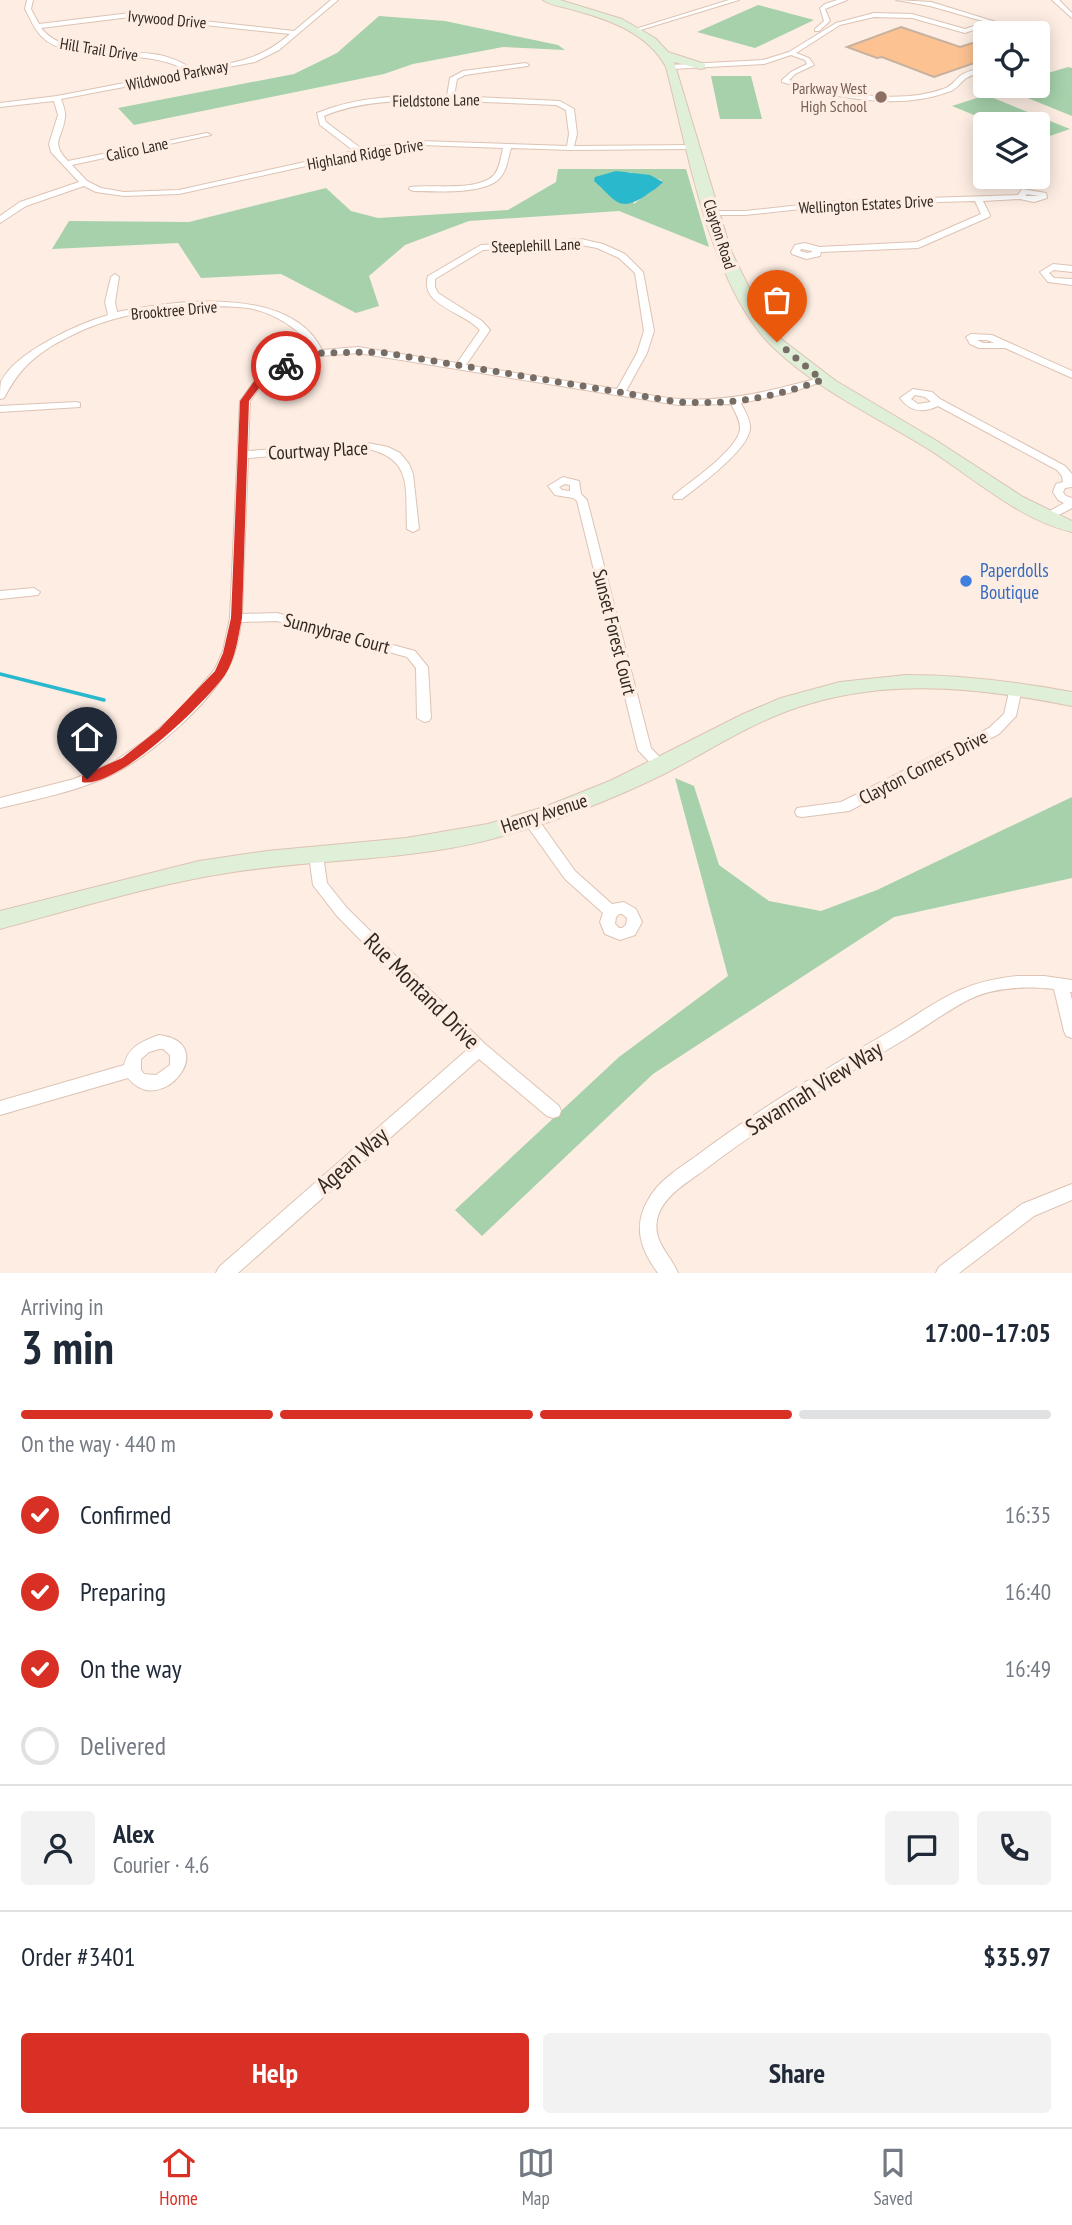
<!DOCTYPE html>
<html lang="en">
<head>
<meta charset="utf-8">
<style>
  body { margin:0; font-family:"PT Sans Narrow",sans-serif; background:#f2f2f3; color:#1f2937; height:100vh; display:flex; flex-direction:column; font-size:26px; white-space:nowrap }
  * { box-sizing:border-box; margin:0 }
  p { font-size:23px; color:#747a83 }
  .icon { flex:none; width:38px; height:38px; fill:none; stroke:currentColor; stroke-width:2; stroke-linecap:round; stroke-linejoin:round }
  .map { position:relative; height:1273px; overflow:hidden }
  .details { display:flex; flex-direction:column; background:#fff; flex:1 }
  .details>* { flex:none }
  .buttons { position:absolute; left:973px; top:21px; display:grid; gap:14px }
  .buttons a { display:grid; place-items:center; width:77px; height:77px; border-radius:7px; background:#fff; box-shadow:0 4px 18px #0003; font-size:35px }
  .pin { position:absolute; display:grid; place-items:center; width:60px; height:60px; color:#fff; margin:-72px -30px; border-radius:50% 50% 50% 0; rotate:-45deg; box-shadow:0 0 7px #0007 }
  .pin .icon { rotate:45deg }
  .courier { position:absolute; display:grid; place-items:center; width:70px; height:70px; margin:-35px; border:5px solid #d93025; border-radius:50%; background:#fff; color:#222; box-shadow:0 2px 9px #0007 }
  .summary em { font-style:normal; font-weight:700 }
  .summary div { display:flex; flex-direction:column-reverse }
  .summary { display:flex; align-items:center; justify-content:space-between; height:119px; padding:0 21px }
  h1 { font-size:46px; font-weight:700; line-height:52px }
  .bar { display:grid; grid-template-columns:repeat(4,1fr); gap:10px 7px; align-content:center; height:84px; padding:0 21px }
  .bar i { height:9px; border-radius:5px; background:#e0e1e3 }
  .bar .active { background:#d93025 }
  .bar p { grid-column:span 4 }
  .line { display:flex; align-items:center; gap:18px; padding:0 21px; border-top:2px solid #e0e1e3 }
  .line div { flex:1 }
  .round { display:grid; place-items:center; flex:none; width:74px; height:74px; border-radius:7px; background:#f2f2f3 }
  ol { padding:0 21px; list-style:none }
  li { display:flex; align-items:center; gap:21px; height:77px }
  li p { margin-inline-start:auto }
  li .icon { padding:7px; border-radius:50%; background:#d93025; color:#fff; stroke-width:4 }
  li:last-child { color:#747a83 }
  li i { width:38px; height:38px; border:4px solid #e0e1e3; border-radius:50% }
  .action { display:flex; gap:14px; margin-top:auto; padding:14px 21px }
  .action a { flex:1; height:80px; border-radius:7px; background:#d93025; color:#fff; font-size:28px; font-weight:700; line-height:80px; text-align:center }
  .action a+a { background:#f2f2f3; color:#1f2937 }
  .menu { display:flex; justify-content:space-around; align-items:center; height:98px; border-top:2px solid #e0e1e3; background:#fff; font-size:19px; color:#747a83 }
  .menu a { display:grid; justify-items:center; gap:4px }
  .menu .active { color:#d93025 }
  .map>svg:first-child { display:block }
  .green { fill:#a6d1ab; fill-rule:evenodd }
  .water { fill:#2ab8cc }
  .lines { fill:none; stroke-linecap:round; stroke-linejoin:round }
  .stream { stroke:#2ab8cc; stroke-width:3.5 }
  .building { fill:#fdc291; stroke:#c8b19e; stroke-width:2 }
  .street-casing { stroke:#ddc3b3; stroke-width:2 }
  .secondary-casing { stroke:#ddc3b3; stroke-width:2 }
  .street { fill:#fff; fill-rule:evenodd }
  .secondary { fill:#e0efd8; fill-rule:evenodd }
  .route { fill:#d93025 }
  .done { stroke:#786d65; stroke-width:7; stroke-dasharray:0 12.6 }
  .education-dot { fill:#8d6e63; stroke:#fdede3; stroke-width:2.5 }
  .shop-dot { fill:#3f7fe0; stroke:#fdede3; stroke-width:2.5 }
  .labels { text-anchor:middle; stroke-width:7; stroke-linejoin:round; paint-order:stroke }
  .far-street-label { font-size:16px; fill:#312821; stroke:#fdede3 }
  .far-education-label { font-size:16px; fill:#785e54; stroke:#fdede3; text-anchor:end }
  .street-label { font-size:19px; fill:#312821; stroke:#fdede3 }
  .shop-label { font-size:19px; fill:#366cbe; stroke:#fdede3; text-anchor:start }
  .near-street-label { font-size:23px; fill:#312821; stroke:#fdede3 }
</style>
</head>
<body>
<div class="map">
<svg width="1072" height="1273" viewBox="0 0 1072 1273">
  <rect width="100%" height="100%" fill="#fdede3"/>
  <g class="green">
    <polygon points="758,5 814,20 755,48 697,32"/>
    <polygon points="379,16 445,21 558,45 565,50 503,47 413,64 384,74 134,125 118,108 294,74 337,53"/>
    <polygon points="1068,67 1072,68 1072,116 1001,87 1038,86 1038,76"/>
    <polygon points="711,76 751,76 762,119 720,119"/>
    <polygon points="986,95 1070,129 1038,140 1038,124 996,124 952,106"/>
    <path d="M558,169H686L709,247L619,211L469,221L405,245L369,276L379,306L356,313L281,274L201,278L178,243L52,249L69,221L189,222L326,188L351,211L378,218L508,210L556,182ZM629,172L662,180L634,204Z"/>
    <polygon points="675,778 694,786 719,865 769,901 821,911 877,890 1072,797 1072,878 894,917 653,1074 482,1236 455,1210 619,1057 728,976"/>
  </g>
  <path class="water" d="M616,171L650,175L663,182C658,188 651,191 645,196C618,213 616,200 594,181L595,177Z"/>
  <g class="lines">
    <polyline class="stream" points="0,674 104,700"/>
  </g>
  <polygon class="building" points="901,27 960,47 985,39 985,65 977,62 934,77 882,57 877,58 847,47"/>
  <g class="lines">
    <g class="street-casing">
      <g id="street">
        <path d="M27,0H33L31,9L39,24L130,13L294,31L331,0H338L279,50L255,62L61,99C63,105 66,112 65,117C63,139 49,141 68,161L207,133L211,135L72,165L87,181L101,188L124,192L179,190L354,151L320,125L317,113C358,96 403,95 447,96L450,78L463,71L526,63L529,65L528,66L465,75L457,79L454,96L560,101L574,109L577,134L574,146L693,145L697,147L693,149L570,150L511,148C508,158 507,171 499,179C482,195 435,191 413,191L409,189L410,187C431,184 478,192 494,175C500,168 501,156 503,148L421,145L360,154L179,194L124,196L96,192L84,186L26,206L0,223V216L20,202L79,182L51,152L49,144L58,115L54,101L0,107V103L57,96L187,71C146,45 72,66 42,37C34,29 30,18 25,9ZM130,17L290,34C257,62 235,62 195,70C183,63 173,58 160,55C124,48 66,59 41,28ZM434,100L556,105L566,110L569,134L567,146L421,141L362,149L326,122L324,116C359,101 397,101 434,100Z"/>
        <polygon points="729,0 739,0 637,31 632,30"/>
        <polygon points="837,0 847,0 825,9 830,21 819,31 815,31 815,29 824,21 820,8 825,4"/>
        <path d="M896,0L931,2L996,22L965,33L912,18L874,17L840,25L796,53L809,58L814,65L795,74L789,80C833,93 899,105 943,89C951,87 954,81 960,76C967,71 976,69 985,67V71C978,73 971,75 965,79C959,84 956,90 948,92C897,111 832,97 782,82V80L791,72L807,64L805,60L791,55L764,64L671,69L668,67L671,65L763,60L789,52L836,23L874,13L912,14L965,29L986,22L930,6Z"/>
        <polygon points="1052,0 1059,0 1072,13 1072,18"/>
        <path d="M1022,189L1046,193L1047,198L1034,202L1020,199L983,201L990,215L989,217L918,248L821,252L820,256L806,259L792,254L791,252L795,245L805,243L819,247L917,242L981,214L975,201L837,205L745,215H713L709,213L713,211H745L837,201L1018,195ZM1027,194L1039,196H1025ZM801,249L812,251V252L807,253L800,251Z"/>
        <path d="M581,239L603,244L625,254L643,272L654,331L647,353L626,391C644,394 663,398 681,399C730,402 775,390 822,377L827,380L789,393L741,403C744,410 751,420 750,429C748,450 699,486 682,499H674L673,497L674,495C691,481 736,451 740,430C741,421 735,412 731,404L678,405L358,353L320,356L297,364L262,384L250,401L248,451L368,443L388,447L400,453L409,464L413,474L419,529L413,532L407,529C405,491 414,459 368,449L248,458L242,614L277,613L415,651L428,667L431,718L429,721L424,722L417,718L416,668L407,657L277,621L241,622C239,638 236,654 228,668C208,706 148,758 109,776C75,792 36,799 0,808V798L74,779L112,763L146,740L181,709L215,669L223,651L230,618L240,401L255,380L291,360L314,352C303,330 273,312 248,308C211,303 150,309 114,319C92,325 70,335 50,347C26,363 17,374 4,398L0,399C0,394 0,387 1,382C15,352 78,324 108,315L105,302L111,277L115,274L119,277L115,302L117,312C175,300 290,285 322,350L358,347L457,363L480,330C465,312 419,306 428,276L481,245ZM581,245L597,248L619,258L635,273L644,331L637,353L617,389L466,365L490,330L482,321L438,293L435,287V279L483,250Z"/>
        <polygon points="1053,264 1072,266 1072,272 1054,270 1049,273 1054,278 1072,279 1072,285 1048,282 1040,272"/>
        <path d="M971,334L992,335L1072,371V378L1005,348H979L970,344L966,337ZM977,340H987L994,343H983Z"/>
        <path d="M913,389L932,392L940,399L1065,466L1072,474V487L1065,488L1063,492L1066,496L1072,498V508L1049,520H1041L1039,518L1041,516L1064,503L1058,500L1053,492L1056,484L1063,482L1062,476L1057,470L938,406C923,413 910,412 900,398ZM915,395L925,397L931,402L918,404L911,399Z"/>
        <polygon points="76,402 80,403 80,407 0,412 0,406"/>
        <path d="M563,477L579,481L581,494L587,500L651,748L668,766L666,769H656L638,750L577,501L573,498L555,495L548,486ZM565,484L570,485V491L562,490L559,487Z"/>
        <polygon points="34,588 40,592 38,595 0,599 0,591"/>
        <polygon points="1016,684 1022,688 1016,716 999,734 849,811 802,817 797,816 795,812 797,808 841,802 989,728 1004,714 1010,688"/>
        <path d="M530,814L535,815L575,871L612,904L624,902L636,909L642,922L635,935L620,940L605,934L600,922L603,913L565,879L525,823L523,819L525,815ZM619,914H622L627,918L626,925L622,928H619L615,924L616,917Z"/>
        <polygon points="316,850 321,851 323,855 327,883 347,908 485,1044 559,1106 561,1111 559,1116 553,1118 547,1116 479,1059 238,1273 216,1273 219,1267 468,1049 337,916 313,885 309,855 311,851"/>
        <path d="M1017,976H1044L1072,980V992H1070L1072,1000V1038L1066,1036L1064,1031L1054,989C1026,986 996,987 970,999C948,1010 928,1025 907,1038C838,1079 770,1120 707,1168C690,1181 665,1194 658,1216C651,1241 669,1252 678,1273H658C640,1249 633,1226 648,1200C658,1181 678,1169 695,1157C757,1110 824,1070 892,1030C914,1017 937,1000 960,990C978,982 998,978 1017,976Z"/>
        <path d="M159,1035C222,1043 161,1120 128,1078L0,1115V1101L124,1065C129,1046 141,1042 159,1035ZM159,1049H163L170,1055V1065L156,1075L144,1074L141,1070V1059L149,1052Z"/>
        <polygon points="1072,1184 1072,1200 1034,1216 959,1273 936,1273 939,1267 1022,1204"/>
      </g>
    </g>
    <g class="secondary-casing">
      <g id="secondary">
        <path d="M543,0H560L622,19L655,38L668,52L705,64V68L701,69L674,62L731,251L763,316L781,339L836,381L937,441L1023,497L1072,521V532C1017,519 972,476 925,447C873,415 818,390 774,348C710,287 688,150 666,67C648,33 610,20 574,10C564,7 552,6 543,0Z"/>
        <path d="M906,675C963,675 1017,682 1072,692V706C986,689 898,678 812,703C760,717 714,748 666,773C609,801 550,824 488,840C405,861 318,859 233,872C154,884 77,908 0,929V911L199,861L267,851L406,838L488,824L547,806L612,780L743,714L781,698L840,682Z"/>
      </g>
    </g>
    <use href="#street" class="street"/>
    <use href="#secondary" class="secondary"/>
  </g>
  <path class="route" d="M283,364L290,366L262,384L249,401L242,618C238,637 236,658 225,675C206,702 116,790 82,782V776L122,758L159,729L215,671L223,653L231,618L240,401L255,380Z"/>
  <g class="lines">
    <path class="done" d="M286,366L319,353L380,352L678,402C732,405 771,398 822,380L777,342"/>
  </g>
  <circle class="education-dot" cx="881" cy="97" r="7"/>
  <circle class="shop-dot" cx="966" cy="581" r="7"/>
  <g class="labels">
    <g class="far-street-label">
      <text transform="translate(167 19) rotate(5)" y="6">Ivywood Drive</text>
      <text transform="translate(99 49) rotate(9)" y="6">Hill Trail Drive</text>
      <text transform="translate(177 75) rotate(-11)" y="6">Wildwood Parkway</text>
      <text transform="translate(436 100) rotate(-1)" y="6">Fieldstone Lane</text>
      <text transform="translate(137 149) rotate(-12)" y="6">Calico Lane</text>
      <text transform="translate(365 154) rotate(-10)" y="6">Highland Ridge Drive</text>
      <text transform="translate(866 204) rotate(-3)" y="6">Wellington Estates Drive</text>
      <text transform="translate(720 234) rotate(72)" y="6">Clayton Road</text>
      <text transform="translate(536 245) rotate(-2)" y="6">Steeplehill Lane</text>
      <text transform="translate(174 310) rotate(-5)" y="6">Brooktree Drive</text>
    </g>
    <g class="far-education-label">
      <text x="867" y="94">Parkway West<tspan x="867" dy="18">High School</tspan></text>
    </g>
    <g class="street-label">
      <text transform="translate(318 450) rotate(-3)" y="7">Courtway Place</text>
      <text transform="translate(615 632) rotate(76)" y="7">Sunset Forest Court</text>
      <text transform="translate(337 633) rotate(15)" y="7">Sunnybrae Court</text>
      <text transform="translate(923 767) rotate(-27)" y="7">Clayton Corners Drive</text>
      <text transform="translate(544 813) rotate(-18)" y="7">Henry Avenue</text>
    </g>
    <g class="shop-label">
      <text x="980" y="577">Paperdolls<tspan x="980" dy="22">Boutique</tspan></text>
    </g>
    <g class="near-street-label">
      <text transform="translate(422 991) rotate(45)" y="8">Rue Montand Drive</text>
      <text transform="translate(814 1088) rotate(-32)" y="8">Savannah View Way</text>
      <text transform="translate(352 1160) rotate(-41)" y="8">Agean Way</text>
    </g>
  </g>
</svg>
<div class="buttons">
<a><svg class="icon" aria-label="locate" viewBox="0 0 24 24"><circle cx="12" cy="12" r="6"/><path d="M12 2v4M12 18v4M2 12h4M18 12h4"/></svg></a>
<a><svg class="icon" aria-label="layers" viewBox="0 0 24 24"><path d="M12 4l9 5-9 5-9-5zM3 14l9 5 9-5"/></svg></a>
</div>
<div class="pin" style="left:777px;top:342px;background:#ea580c"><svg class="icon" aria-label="bag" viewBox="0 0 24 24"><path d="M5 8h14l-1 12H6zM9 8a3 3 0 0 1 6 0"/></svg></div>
<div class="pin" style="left:87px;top:779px;background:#1f2937"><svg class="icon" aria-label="home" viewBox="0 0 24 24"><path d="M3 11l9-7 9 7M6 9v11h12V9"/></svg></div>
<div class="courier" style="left:286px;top:366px"><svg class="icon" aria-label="bike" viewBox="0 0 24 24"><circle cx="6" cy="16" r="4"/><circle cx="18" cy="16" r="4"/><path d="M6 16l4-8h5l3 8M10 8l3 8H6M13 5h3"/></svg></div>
</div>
<section class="details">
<div class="summary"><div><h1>3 min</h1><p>Arriving in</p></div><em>17:00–17:05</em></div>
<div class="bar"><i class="active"></i><i class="active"></i><i class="active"></i><i></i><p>On the way · 440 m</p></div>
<ol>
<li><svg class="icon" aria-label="check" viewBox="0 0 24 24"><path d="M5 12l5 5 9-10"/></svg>Confirmed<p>16:35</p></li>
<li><svg class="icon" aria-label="check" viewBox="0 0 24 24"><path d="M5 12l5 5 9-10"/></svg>Preparing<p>16:40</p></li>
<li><svg class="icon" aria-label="check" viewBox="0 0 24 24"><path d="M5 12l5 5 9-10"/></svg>On the way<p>16:49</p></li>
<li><i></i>Delivered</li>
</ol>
<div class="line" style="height:126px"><a class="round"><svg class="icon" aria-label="person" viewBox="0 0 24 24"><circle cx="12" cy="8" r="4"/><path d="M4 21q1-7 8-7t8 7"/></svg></a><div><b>Alex</b><p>Courier · 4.6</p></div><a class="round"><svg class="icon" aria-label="chat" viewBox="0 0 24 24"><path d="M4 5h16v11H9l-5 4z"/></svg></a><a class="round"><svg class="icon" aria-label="phone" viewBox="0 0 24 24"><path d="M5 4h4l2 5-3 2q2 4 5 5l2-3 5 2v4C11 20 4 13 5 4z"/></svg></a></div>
<div class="line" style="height:91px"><div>Order #3401</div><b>$35.97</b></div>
<div class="action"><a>Help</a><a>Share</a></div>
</section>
<nav class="menu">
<a class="active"><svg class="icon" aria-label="home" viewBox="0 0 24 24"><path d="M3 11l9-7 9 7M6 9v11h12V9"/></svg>Home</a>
<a><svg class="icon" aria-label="map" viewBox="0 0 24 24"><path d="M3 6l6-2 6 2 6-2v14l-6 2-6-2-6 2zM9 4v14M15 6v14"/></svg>Map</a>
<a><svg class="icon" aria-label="saved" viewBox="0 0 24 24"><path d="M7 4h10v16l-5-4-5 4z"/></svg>Saved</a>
</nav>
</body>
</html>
